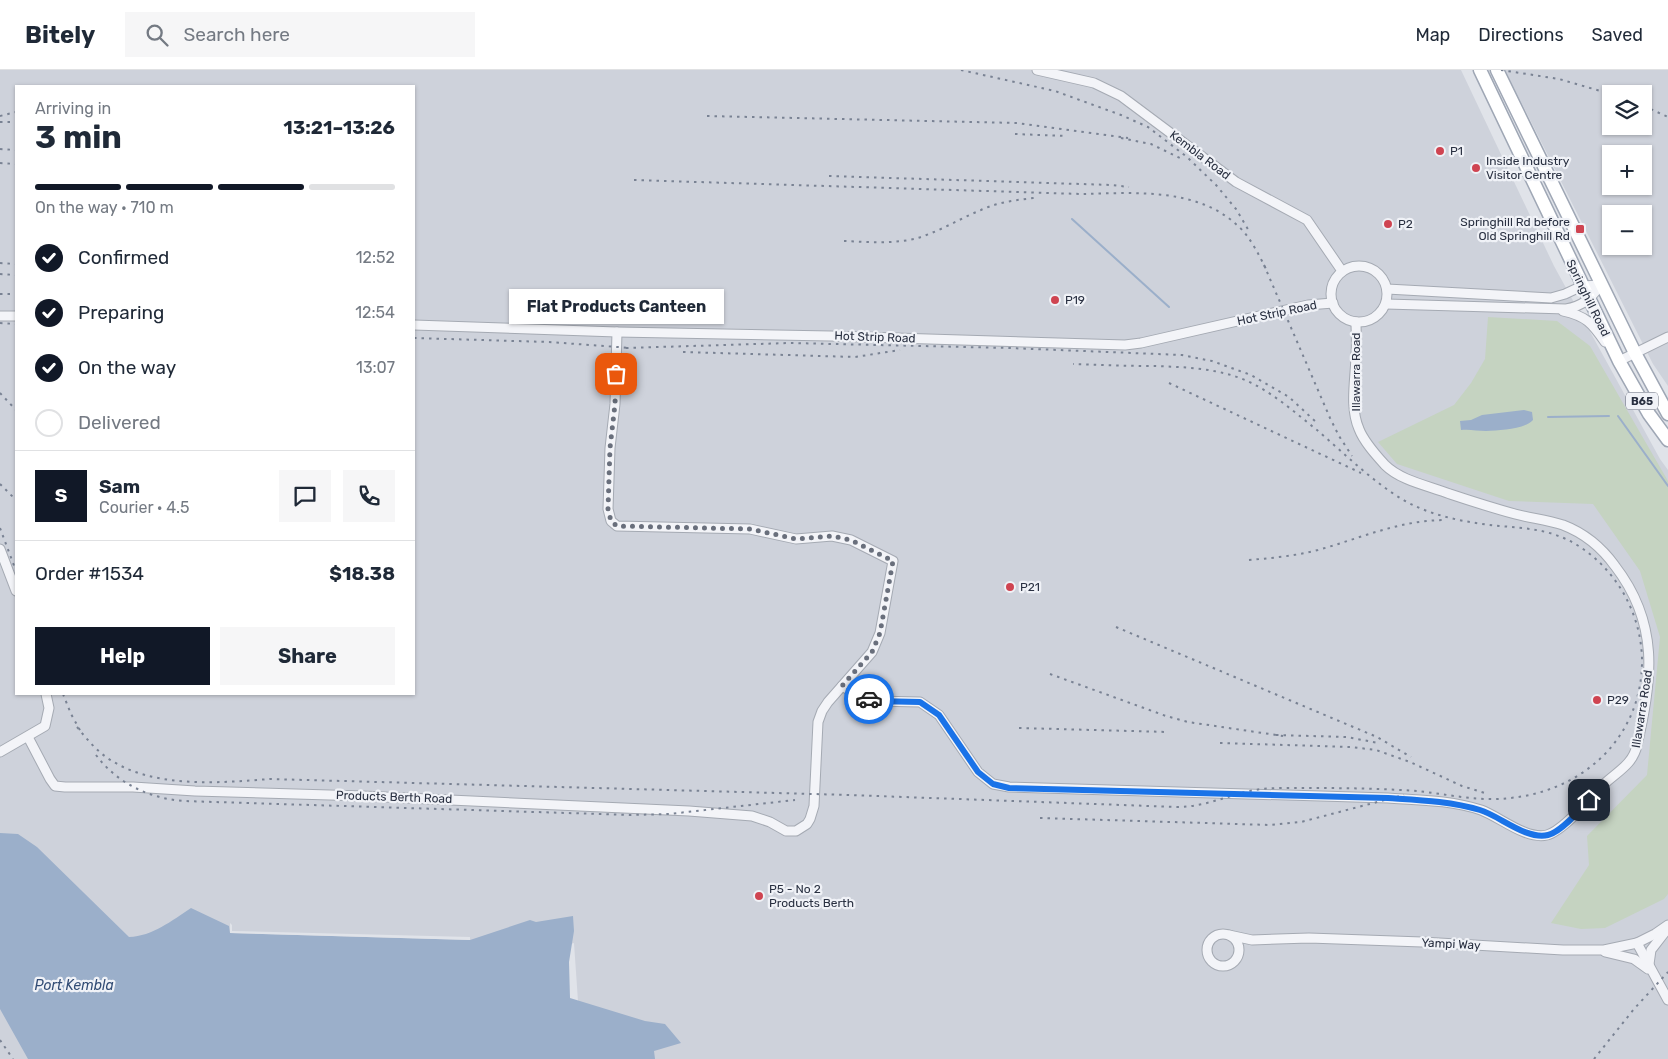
<!DOCTYPE html>
<html lang="en">
<head>
<meta charset="utf-8">
<style>
  body { margin:0; font-family:Rubik,sans-serif; background:#f6f6f7; color:#1f2937; height:100vh; display:flex; flex-direction:column; font-size:19px; white-space:nowrap }
  * { box-sizing:border-box; margin:0 }
  p { font-size:16px; color:#747a83 }
  .icon { flex:none; width:28px; height:28px; fill:none; stroke:currentColor; stroke-width:2; stroke-linecap:round; stroke-linejoin:round }
  .map { position:relative; flex:1; overflow:hidden }
  .sheet { position:absolute; left:15px; top:15px; width:400px; height:610px; display:flex; flex-direction:column; background:#fff; border-radius:0px; box-shadow:0 1px 4px #0004 }
  .sheet>* { flex:none }
  .controls { position:absolute; left:1602px; top:15px; display:grid; gap:10px }
  .controls a { display:grid; place-items:center; width:50px; height:50px; border-radius:0px; background:#fff; box-shadow:0 1px 4px #0004; font-size:25px }
  .pin { position:absolute; display:grid; place-items:center; width:42px; height:42px; color:#fff; margin:-21px; border-radius:10px; box-shadow:0 2px 8px #0006 }
  .courier { position:absolute; display:grid; place-items:center; width:50px; height:50px; margin:-25px; border:4px solid #1a73e8; border-radius:50%; background:#fff; color:#222; box-shadow:0 1px 6px #0007 }
  .bubble { position:absolute; height:35px; border-radius:0px; background:#fff; box-shadow:0 1px 4px #0004; font-size:16px; font-weight:700; line-height:35px; text-align:center }
  .overview em { font-style:normal; font-weight:700 }
  .overview div { display:flex; flex-direction:column-reverse }
  .overview { display:flex; align-items:center; justify-content:space-between; height:85px; padding:0 20px }
  h1 { font-size:32px; font-weight:700; line-height:38px }
  .bar { display:grid; grid-template-columns:repeat(4,1fr); gap:8px 5px; align-content:center; height:60px; padding:0 20px }
  .bar i { height:6px; border-radius:4px; background:#e0e1e3 }
  .bar .on { background:#111827 }
  .bar p { grid-column:span 4 }
  .line { display:flex; align-items:center; gap:12px; padding:0 20px; border-top:1px solid #e0e1e3 }
  .line div { flex:1 }
  .round { display:grid; place-items:center; flex:none; width:52px; height:52px; border-radius:0px; background:#f6f6f7 }
  ol { padding:0 20px; list-style:none }
  li { display:flex; align-items:center; gap:15px; height:55px }
  li p { margin-inline-start:auto }
  li .icon { padding:5px; border-radius:50%; background:#111827; color:#fff; stroke-width:4 }
  li:last-child { color:#747a83 }
  li i { width:28px; height:28px; border:2px solid #e0e1e3; border-radius:50% }
  .cta { display:flex; gap:10px; margin-top:auto; padding:10px 20px }
  .cta a { flex:1; height:58px; border-radius:0px; background:#111827; color:#fff; font-size:20px; font-weight:700; line-height:58px; text-align:center }
  .cta a+a { background:#f6f6f7; color:#1f2937 }
  header { display:flex; align-items:center; gap:30px; box-sizing:border-box; height:70px; padding:0 25px; background:#fff; border-bottom:1px solid #e0e1e3 }
  header strong { font-size:24px }
  nav { display:flex; gap:28px; margin-inline-start:auto; font-size:18px }
  .search { width:350px; height:45px; background:#f6f6f7; display:flex; align-items:center; gap:12px; box-sizing:border-box; padding:0 18px; border-radius:0px; color:#747a83; font-size:19px }
  .map>svg:first-child { display:block }
  .built { fill:#ced2db; fill-rule:evenodd }
  .green { fill:#c5d3c1 }
  .water { fill:#9bafca }
  .pier { fill:#e0e3e9 }
  .lines { fill:none; stroke-linecap:round; stroke-linejoin:round }
  .stream { stroke:#9bafca; stroke-width:2 }
  .street-casing { stroke:#a5aab3; stroke-width:11 }
  .primary-casing { stroke:#9fa7b5; stroke-width:15 }
  .street { stroke:#f3f4f8; stroke-width:9 }
  .primary { stroke:#fff; stroke-width:12 }
  .rail { stroke:#798293; stroke-width:2; stroke-dasharray:2.5 5; stroke-linecap:butt }
  .done { stroke:#696f7c; stroke-width:5; stroke-dasharray:0 9 }
  .route { stroke:#1a73e8; stroke-width:6 }
  .poi-dot { fill:#cf4451; stroke:#f0f2f7; stroke-width:2 }
  .labels { text-anchor:middle; stroke-width:4.5; stroke-linejoin:round; paint-order:stroke }
  .shield { fill:#f0f2f7; stroke:#656a78; stroke-width:1 }
  .shield-label { font-size:11px; font-weight:bold; fill:#293041 }
  .poi-label { font-size:12px; fill:#293041; stroke:#f0f2f7; text-anchor:start }
  .street-label { font-size:12px; fill:#293041; stroke:#f0f2f7 }
  .water-label { font-size:14px; font-style:italic; fill:#324c75; stroke:#f0f2f7 }
</style>
</head>
<body>
<header>
<strong>Bitely</strong>
<div class="search"><svg class="icon" aria-label="search" viewBox="0 0 24 24"><circle cx="10" cy="10" r="6"/><path d="M15 15l6 6"/></svg>Search here</div>
<nav><a>Map</a><a>Directions</a><a>Saved</a></nav>
</header>
<div class="map">
<svg width="1668" height="989" viewBox="0 0 1668 989">
  <rect width="100%" height="100%" fill="#e0e3e9"/>
  <g class="built">
    <path d="M0,0H1461L1554,196L1660,389L1668,400V989H582L574,873L174,989H0ZM16,16H414V624H16Z"/>
    <path d="M1505,0H1668V316L1653,294ZM1611,24H1644V56H1611ZM1611,84H1644V116H1611ZM1611,144H1644V176H1611Z"/>
  </g>
  <polygon class="green" points="1488,247 1557,251 1590,276 1668,411 1668,824 1664,829 1605,858 1581,859 1551,853 1589,795 1587,766 1647,705 1660,567 1640,501 1593,434 1509,431 1397,394 1378,372 1454,335 1471,313 1485,289"/>
  <g class="water">
    <path d="M1524,340L1532,342L1533,350C1523,360 1500,360 1486,361C1477,361 1470,359 1461,360L1460,351L1471,350L1482,345Z"/>
    <path d="M0,763L18,764L37,777L129,867C153,866 171,851 191,838L229,856L230,863L470,870L530,850L536,852L573,846L574,861L569,892L570,928L645,951L665,954L681,973L654,981L655,989H28L0,939Z"/>
  </g>
  <polygon class="pier" points="230,853 232,855 232,861 470,867 470,870 230,863"/>
  <g class="lines">
    <g class="stream">
      <polyline points="1072,149 1169,237"/>
      <polyline points="1618,346 1668,416"/>
      <polyline points="1548,347 1609,346"/>
    </g>
    <g class="street-casing">
      <g id="street">
        <polyline points="1037,0 1094,13 1121,26 1236,112 1307,150 1342,201"/>
        <circle cx="1359" cy="224" r="28"/>
        <polyline points="1387,219 1551,228 1565,224 1582,216 1601,215"/>
        <path d="M1386,234L1566,239C1583,236 1591,228 1601,215"/>
        <path d="M1563,241C1586,246 1592,253 1605,272"/>
        <polyline points="0,246 16,246"/>
        <polyline points="414,255 617,262 831,266 1125,275 1141,273 1308,235 1333,233"/>
        <polyline points="1616,286 1619,291 1668,267"/>
        <polyline points="0,479 16,521"/>
        <path d="M842,616L857,625L874,631L920,632L939,645L978,702L993,714L1009,717L1388,728C1419,730 1451,730 1481,740C1500,747 1526,770 1547,765C1563,761 1589,730 1600,718C1614,703 1633,696 1637,675C1653,609 1659,553 1615,496C1602,478 1584,463 1563,455C1547,450 1530,448 1515,444C1493,438 1471,431 1450,424C1430,416 1401,411 1385,395C1376,385 1364,372 1359,359C1349,336 1356,307 1356,283C1357,273 1356,262 1356,252"/>
        <polyline points="28,667 50,709 55,716 65,717 133,717 195,721 363,726 689,741 752,746 770,752 786,761 796,761 807,754 810,749 814,736 818,652 822,641 828,632 872,582 880,563 893,491 851,470 832,466 796,469 750,459 617,456 611,451 608,439 610,378 615,334 617,262"/>
        <polyline points="0,682 45,656 49,638 46,624"/>
        <polyline points="1668,855 1655,864 1637,873 1668,930"/>
        <circle cx="1223" cy="880" r="16"/>
        <polyline points="1229,865 1252,870 1309,868 1422,872 1563,880 1604,880 1637,873"/>
        <polyline points="1605,882 1634,889 1648,899"/>
        <polyline points="1649,894 1651,880 1665,862"/>
      </g>
    </g>
    <g class="primary-casing">
      <g id="primary">
        <polyline points="1480,0 1619,291 1649,344 1668,370"/>
        <polyline points="1497,0 1635,283 1668,344"/>
      </g>
    </g>
    <use href="#street" class="street"/>
    <use href="#primary" class="primary"/>
    <g class="rail">
      <polyline points="961,0 1055,21 1121,45 1148,57 1187,87 1216,115 1236,139 1249,161"/>
      <polyline points="1501,0 1559,9 1611,24"/>
      <polyline points="1605,18 1623,24"/>
      <polyline points="1644,36 1668,47"/>
      <polyline points="0,46 16,42"/>
      <polyline points="707,46 1017,53 1128,68"/>
      <polyline points="0,52 16,52"/>
      <polyline points="1015,64 1066,66"/>
      <polyline points="1121,68 1151,74 1182,89"/>
      <polyline points="0,79 16,80"/>
      <polyline points="0,93 16,94"/>
      <polyline points="829,106 1112,115 1129,117"/>
      <path d="M634,110L1081,124C1134,123 1197,117 1238,156C1250,166 1260,187 1267,201"/>
      <path d="M844,171C867,172 891,174 914,169C937,163 959,149 981,140C998,132 1016,130 1034,128"/>
      <polyline points="0,193 16,194"/>
      <polyline points="1264,195 1330,348 1339,366 1352,386"/>
      <polyline points="0,204 16,205"/>
      <polyline points="0,224 16,224"/>
      <polyline points="0,253 16,254"/>
      <polyline points="414,268 549,272 631,278"/>
      <polyline points="626,278 790,273 1009,278 1182,285 1212,291 1251,305 1289,327 1316,352"/>
      <polyline points="683,282 855,287 900,280"/>
      <polyline points="1169,313 1361,403"/>
      <polyline points="0,323 16,340"/>
      <polyline points="0,414 16,430"/>
      <polyline points="0,458 16,501"/>
      <path d="M1249,490C1272,488 1295,486 1318,480C1361,468 1400,450 1446,450"/>
      <polyline points="1116,557 1377,667 1411,687"/>
      <polyline points="1050,604 1166,646 1188,652 1283,666"/>
      <polyline points="63,624 71,644 81,662"/>
      <path d="M77,657C86,668 95,679 106,687C151,719 218,713 270,709L849,725L1177,737C1203,737 1224,727 1249,721C1263,718 1278,718 1293,718C1334,718 1376,718 1417,721C1447,724 1479,732 1510,728C1584,721 1643,666 1642,589C1641,543 1616,499 1577,475C1553,460 1527,458 1499,456C1471,453 1441,448 1415,436C1382,421 1345,384 1317,360C1293,341 1269,319 1240,308C1213,298 1183,297 1154,296C1127,296 1100,295 1073,294"/>
      <polyline points="1019,658 1168,662"/>
      <polyline points="1276,665 1347,667 1378,673"/>
      <polyline points="1220,673 1351,677 1376,680 1410,692 1462,716 1485,723"/>
      <path d="M96,685C117,713 148,728 183,731L631,745L669,744L795,730"/>
      <polyline points="1040,748 1270,755 1301,752 1404,725"/>
      <polyline points="0,970 13,989"/>
      <polyline points="1594,989 1634,939 1668,902"/>
    </g>
  </g>
  <g class="lines">
    <polyline class="done" points="616,304 615,334 610,378 608,439 611,451 617,456 750,459 796,469 832,466 851,470 893,491 880,563 872,582 842,616 857,625 869,629"/>
    <path class="route" d="M869,629L874,631L920,632L939,645L978,702L993,714L1009,718L1388,728C1419,730 1450,731 1480,740C1500,746 1526,770 1548,765C1561,762 1580,740 1589,730"/>
  </g>
  <g class="poi-dot">
    <circle cx="1440" cy="81" r="5"/>
    <circle cx="1476" cy="98" r="5"/>
    <circle cx="1388" cy="154" r="5"/>
    <rect x="1575" y="154" width="10" height="10" rx="2.5"/>
    <circle cx="1055" cy="230" r="5"/>
    <circle cx="1010" cy="517" r="5"/>
    <circle cx="1597" cy="630" r="5"/>
    <circle cx="759" cy="826" r="5"/>
  </g>
  <g class="labels">
    <rect class="shield" x="1626" y="322.5" width="32" height="17" rx="4"/>
    <g class="shield-label">
      <text x="1642" y="335">B65</text>
    </g>
    <g class="poi-label">
      <text x="1450" y="85">P1</text>
      <text x="1486" y="95">Inside Industry<tspan x="1486" dy="14">Visitor Centre</tspan></text>
      <text x="1570" y="156" text-anchor="end">Springhill Rd before<tspan x="1570" dy="14">Old Springhill Rd</tspan></text>
      <text x="1398" y="158">P2</text>
      <text x="1065" y="234">P19</text>
      <text x="1020" y="521">P21</text>
      <text x="1607" y="634">P29</text>
      <text x="769" y="823">P5 - No 2<tspan x="769" dy="14">Products Berth</tspan></text>
    </g>
    <g class="street-label">
      <text transform="translate(1200 85) rotate(37)" y="4">Kembla Road</text>
      <text transform="translate(1588 228) rotate(64)" y="4">Springhill Road</text>
      <text transform="translate(1277 243) rotate(-12)" y="4">Hot Strip Road</text>
      <text transform="translate(875 267) rotate(2)" y="4">Hot Strip Road</text>
      <text transform="translate(1356 302) rotate(-90)" y="4">Illawarra Road</text>
      <text transform="translate(1642 639) rotate(-81)" y="4">Illawarra Road</text>
      <text transform="translate(394 727) rotate(2)" y="4">Products Berth Road</text>
      <text transform="translate(1451 874) rotate(3)" y="4">Yampi Way</text>
    </g>
    <g class="water-label">
      <text x="74" y="920">Port Kembla</text>
    </g>
  </g>
</svg>
<div class="controls">
<a><svg class="icon" aria-label="layers" viewBox="0 0 24 24"><path d="M12 4l9 5-9 5-9-5zM3 14l9 5 9-5"/></svg></a>
<a>+</a>
<a>−</a>
</div>
<div class="pin" style="left:616px;top:304px;background:#ea580c"><svg class="icon" aria-label="bag" viewBox="0 0 24 24"><path d="M5 8h14l-1 12H6zM9 8a3 3 0 0 1 6 0"/></svg></div>
<div class="pin" style="left:1589px;top:730px;background:#1f2937"><svg class="icon" aria-label="home" viewBox="0 0 24 24"><path d="M3 11l9-7 9 7M6 9v11h12V9"/></svg></div>
<div class="courier" style="left:869px;top:629px"><svg class="icon" aria-label="car" viewBox="0 0 24 24"><path d="M5 17H2v-5l4-1 3-4h7l3 4 3 1v5h-3M9 17h6M6 11h13"/><circle cx="7" cy="17" r="2"/><circle cx="17" cy="17" r="2"/></svg></div>
<div class="bubble" style="left:509px;top:219px;width:215px">Flat Products Canteen</div>
<section class="sheet">
<div class="overview"><div><h1>3 min</h1><p>Arriving in</p></div><em>13:21–13:26</em></div>
<div class="bar"><i class="on"></i><i class="on"></i><i class="on"></i><i></i><p>On the way · 710 m</p></div>
<ol>
<li><svg class="icon" aria-label="check" viewBox="0 0 24 24"><path d="M5 12l5 5 9-10"/></svg>Confirmed<p>12:52</p></li>
<li><svg class="icon" aria-label="check" viewBox="0 0 24 24"><path d="M5 12l5 5 9-10"/></svg>Preparing<p>12:54</p></li>
<li><svg class="icon" aria-label="check" viewBox="0 0 24 24"><path d="M5 12l5 5 9-10"/></svg>On the way<p>13:07</p></li>
<li><i></i>Delivered</li>
</ol>
<div class="line" style="height:90px"><b class="round" style="background:#111827;color:#fff">S</b><div><b>Sam</b><p>Courier · 4.5</p></div><a class="round"><svg class="icon" aria-label="chat" viewBox="0 0 24 24"><path d="M4 5h16v11H9l-5 4z"/></svg></a><a class="round"><svg class="icon" aria-label="phone" viewBox="0 0 24 24"><path d="M5 4h4l2 5-3 2q2 4 5 5l2-3 5 2v4C11 20 4 13 5 4z"/></svg></a></div>
<div class="line" style="height:65px"><div>Order #1534</div><b>$18.38</b></div>
<div class="cta"><a>Help</a><a>Share</a></div>
</section>
</div>
</body>
</html>
